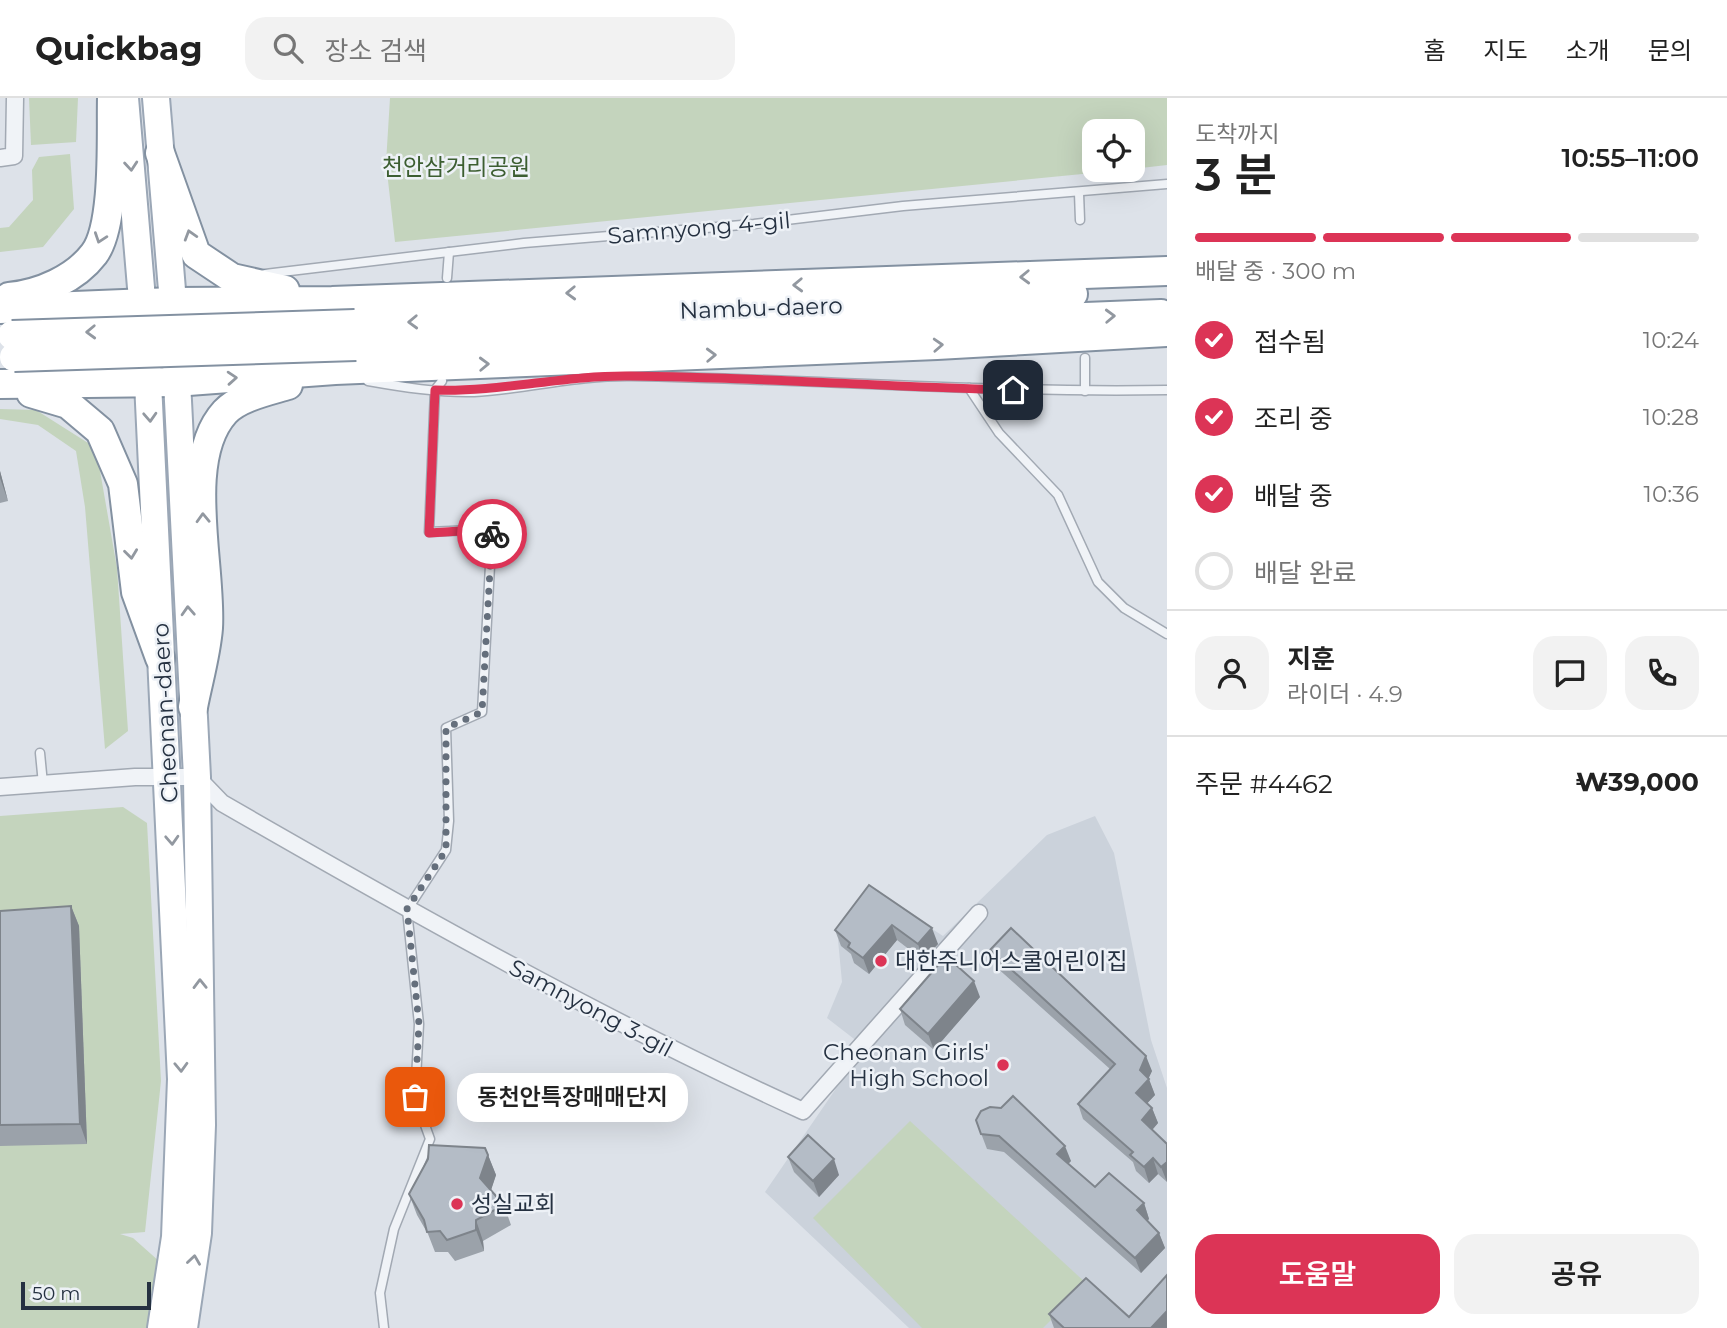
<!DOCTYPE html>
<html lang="ko">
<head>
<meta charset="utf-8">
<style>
  body { margin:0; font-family:Montserrat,"Noto Sans KR",sans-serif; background:#f2f2f2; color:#222; height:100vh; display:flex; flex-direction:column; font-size:26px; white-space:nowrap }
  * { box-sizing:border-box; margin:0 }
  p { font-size:23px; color:#767676 }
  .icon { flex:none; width:38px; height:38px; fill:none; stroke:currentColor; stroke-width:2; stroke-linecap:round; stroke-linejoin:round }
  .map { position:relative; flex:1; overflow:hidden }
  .sheet { display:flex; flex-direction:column; background:#fff; width:560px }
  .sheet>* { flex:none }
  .controls { position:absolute; left:1082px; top:21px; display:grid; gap:14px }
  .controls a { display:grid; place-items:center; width:63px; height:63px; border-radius:14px; background:#fff; box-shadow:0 7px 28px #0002; font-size:35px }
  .scale { position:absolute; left:21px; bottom:18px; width:130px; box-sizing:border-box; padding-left:7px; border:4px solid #253141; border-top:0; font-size:19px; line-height:24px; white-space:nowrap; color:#253141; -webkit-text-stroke:5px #edf1f6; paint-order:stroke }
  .pin { position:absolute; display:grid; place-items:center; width:60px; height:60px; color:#fff; margin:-30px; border-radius:14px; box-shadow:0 4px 10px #0006 }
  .courier { position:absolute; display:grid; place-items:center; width:70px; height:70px; margin:-35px; border:5px solid #dc3456; border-radius:50%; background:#fff; color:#222; box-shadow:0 2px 9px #0007 }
  .bubble { position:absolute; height:49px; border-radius:21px; background:#fff; box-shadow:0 7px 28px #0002; font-size:23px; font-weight:600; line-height:49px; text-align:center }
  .head em { font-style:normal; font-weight:600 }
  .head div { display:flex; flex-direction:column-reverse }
  .head { display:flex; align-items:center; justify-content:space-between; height:119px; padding:0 28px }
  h1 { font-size:46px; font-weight:600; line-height:52px }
  .bar { display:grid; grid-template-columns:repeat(4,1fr); gap:10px 7px; align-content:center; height:84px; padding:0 28px }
  .bar i { height:9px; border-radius:5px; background:#e0e0e0 }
  .bar .selected { background:#dc3456 }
  .bar p { grid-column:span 4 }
  .line { display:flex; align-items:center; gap:18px; padding:0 28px; border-top:2px solid #e0e0e0 }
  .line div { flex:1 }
  .round { display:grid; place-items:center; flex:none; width:74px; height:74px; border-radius:21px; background:#f2f2f2 }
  ol { padding:0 28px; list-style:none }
  li { display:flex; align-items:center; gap:21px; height:77px }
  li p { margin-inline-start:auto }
  li .icon { padding:7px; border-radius:50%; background:#dc3456; color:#fff; stroke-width:4 }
  li:last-child { color:#767676 }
  li i { width:38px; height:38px; border:4px solid #e0e0e0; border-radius:50% }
  .cta { display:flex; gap:14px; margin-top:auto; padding:14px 28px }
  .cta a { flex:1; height:80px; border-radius:21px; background:#dc3456; color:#fff; font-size:28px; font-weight:600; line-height:80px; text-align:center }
  .cta a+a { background:#f2f2f2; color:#222 }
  header { display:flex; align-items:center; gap:42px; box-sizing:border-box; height:98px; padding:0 35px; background:#fff; border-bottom:2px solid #e0e0e0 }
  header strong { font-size:33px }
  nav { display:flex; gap:38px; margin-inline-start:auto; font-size:24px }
  .search { width:490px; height:63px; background:#f2f2f2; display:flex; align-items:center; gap:18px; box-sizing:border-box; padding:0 24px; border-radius:21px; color:#767676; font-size:26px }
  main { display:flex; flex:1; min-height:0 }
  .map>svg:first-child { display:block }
  .built { fill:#cbd2db }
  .green { fill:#c4d4bd }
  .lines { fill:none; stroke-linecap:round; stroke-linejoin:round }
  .service-casing { stroke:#a2a9b3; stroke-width:11 }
  .minor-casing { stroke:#a2a9b3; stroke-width:19 }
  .primary-casing { stroke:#9ba7b6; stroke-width:30 }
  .trunk-casing { stroke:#8391a1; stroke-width:32 }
  .service { stroke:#f0f3f7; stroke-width:8 }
  .minor { stroke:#f0f3f7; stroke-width:16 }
  .primary { stroke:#fff; stroke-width:26 }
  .trunk { stroke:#fff; stroke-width:28 }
  .trunk-bridge-casing { stroke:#8391a1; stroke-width:32; stroke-linecap:butt }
  .trunk-bridge { stroke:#fff; stroke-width:28 }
  .wall { fill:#9ba2aa }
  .shaded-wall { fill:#7e848b }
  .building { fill:#b4bcc6; stroke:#7e848b; stroke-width:2 }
  .oneway { stroke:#9298a0 }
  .done { stroke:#656f7c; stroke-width:7; stroke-dasharray:0 12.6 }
  .route { stroke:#dc3456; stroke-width:9 }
  .poi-dot { fill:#dc3456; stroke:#edf1f6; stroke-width:2.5 }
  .labels { text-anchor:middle; stroke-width:5; stroke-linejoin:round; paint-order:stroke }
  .park-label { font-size:23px; fill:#3c5e31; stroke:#edf1f6 }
  .street-label { font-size:23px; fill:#253141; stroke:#edf1f6 }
  .poi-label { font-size:23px; fill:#253141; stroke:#edf1f6; text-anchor:start }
</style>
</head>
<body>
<header>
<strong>Quickbag</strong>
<div class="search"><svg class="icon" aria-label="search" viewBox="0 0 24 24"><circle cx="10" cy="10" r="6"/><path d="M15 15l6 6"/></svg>장소 검색</div>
<nav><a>홈</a><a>지도</a><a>소개</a><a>문의</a></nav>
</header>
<main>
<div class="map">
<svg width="1167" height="1230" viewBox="0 0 1167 1230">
  <rect width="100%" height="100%" fill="#dde2e9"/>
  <polygon class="built" points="1095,718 1114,755 1151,942 1167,990 1167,1230 909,1230 765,1094 835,992 858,944 827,920 842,884 838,842 876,794 943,838 1047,737"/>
  <g class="green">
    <polygon points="29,0 78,0 76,44 31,47"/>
    <polygon points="390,0 1167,0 1167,67 1132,71 1132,33 1094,33 1094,72 1123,72 395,144 386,65"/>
    <polygon points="70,56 74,111 43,149 0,154 0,130 9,129 33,102 32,72 39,59"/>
    <polygon points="0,311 36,312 96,350 117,470 128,633 105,651 85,409 76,353 38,327 0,321"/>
    <polygon points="123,709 147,725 161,983 145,1134 120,1136 133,1140 160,1164 148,1230 0,1230 0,718"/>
    <polygon points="910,1023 1087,1186 1043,1230 922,1230 813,1120"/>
  </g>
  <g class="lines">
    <g class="service-casing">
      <g id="service">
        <polyline points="1079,95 1080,122"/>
        <polyline points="265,176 524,145 754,126 903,108 1167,86"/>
        <polyline points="447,180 449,154"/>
        <path d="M368,283C402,289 439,295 474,294C526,291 578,277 632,278C810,281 988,295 1167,292"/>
        <polyline points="969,290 999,335 1058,397 1098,484 1124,510 1167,536"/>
        <polyline points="1085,293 1085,260"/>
        <polyline points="40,655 43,686"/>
        <polyline points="384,1230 380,1195 394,1131 430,1041 415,999 419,926 407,812 446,752 449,723 446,630 482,614 492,431 429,434 435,292 442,283"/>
      </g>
    </g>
    <g class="minor-casing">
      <g id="minor">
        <polyline points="0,60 14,58 15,0"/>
        <path d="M0,689L135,679H197L222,705C413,815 603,922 803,1013L979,815"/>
      </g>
    </g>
    <g class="primary-casing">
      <g id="primary">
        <polyline points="125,0 144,225"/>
        <polyline points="156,0 173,204 197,679 202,1027 198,1135 184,1230"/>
        <polyline points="147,263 181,981 175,1139 161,1230"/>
      </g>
    </g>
    <g class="trunk-casing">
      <g id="trunk">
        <polyline points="160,55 196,156 232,180 285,192"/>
        <path d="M9,199C40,196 75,181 94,156C116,127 111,37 112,0"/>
        <polyline points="0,211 173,204 332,203 1167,173"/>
        <polyline points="355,226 1073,196"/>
        <polyline points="356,248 1161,216"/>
        <polyline points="0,286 175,284 335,272 937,247 1167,234"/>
        <polyline points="31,295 68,306 100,333 123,386 136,494 160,560"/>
        <path d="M193,609C198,583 206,556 208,530C212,469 181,362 225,314C239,299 268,293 288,287"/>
      </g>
    </g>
    <use href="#service" class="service"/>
    <use href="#minor" class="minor"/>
    <use href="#primary" class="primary"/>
    <use href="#trunk" class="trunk"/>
    <g class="trunk-bridge-casing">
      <g id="trunk-bridge">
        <polyline points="12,237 355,226"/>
        <polyline points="14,259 356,248"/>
      </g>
    </g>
    <use href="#trunk-bridge" class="trunk-bridge"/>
  </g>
  <g class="wall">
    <polygon points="0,373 8,403 0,405"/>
    <polygon points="869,787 938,846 923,862 897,842 869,876 854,865 851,856 841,848 835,832"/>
    <polygon points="71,808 79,828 87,1046 0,1048 0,813"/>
    <polygon points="990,852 1152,973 1148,980 1155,997 1147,1005 1152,1010 1158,1025 1152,1032 1167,1046 1167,1084 1158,1076 1149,1085 1136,1073 1133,1064 1083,1021 1078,1006 1110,971 995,868"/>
    <polygon points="980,899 934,952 905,927 900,911"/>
    <polygon points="976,1022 1071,1063 1068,1066 1095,1089 1144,1105 1149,1121 1147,1123 1159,1135 1165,1150 1141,1175 1004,1054 987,1051"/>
    <polygon points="488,1057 496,1077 491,1092 504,1107 511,1127 483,1143 484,1153 455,1163 448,1154 435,1154 428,1136 417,1117 409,1096"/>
    <polygon points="788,1059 839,1077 819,1099 794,1074"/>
    <polygon points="1049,1216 1129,1219 1167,1230 1054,1230"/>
  </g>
  <g class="shaded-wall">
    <polygon points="0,373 8,403 0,380"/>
    <polygon points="71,808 79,828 87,1046 80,1026"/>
    <polygon points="892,827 897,842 869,876 863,860"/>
    <polygon points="932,830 938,846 923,862 918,846"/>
    <polygon points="974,883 980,899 934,952 928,936"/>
    <polygon points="1146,958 1152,973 1147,984 1149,981 1155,997 1142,1011 1136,995 1140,972"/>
    <polygon points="1152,1010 1158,1025 1147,1038 1142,1022"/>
    <polygon points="1065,1048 1071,1063 1063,1071 1057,1056"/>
    <polygon points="488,1057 496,1077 488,1101 480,1080"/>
    <polygon points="1153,1060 1158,1076 1149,1085 1144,1069"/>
    <polygon points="834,1061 839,1077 819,1099 813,1083"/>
    <polygon points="1167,1064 1167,1084 1161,1069"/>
    <polygon points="1144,1105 1149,1121 1142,1128 1137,1112"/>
    <polygon points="476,1122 483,1143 484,1153 476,1132"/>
    <polygon points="1159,1135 1165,1150 1141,1175 1135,1160"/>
    <polygon points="1167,1213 1167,1230 1151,1230"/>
  </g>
  <g class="building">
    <polygon points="869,787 932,830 918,846 892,827 863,860 848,849 850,845 835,832"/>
    <polygon points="71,808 80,1026 0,1027 0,813"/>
    <polygon points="1011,830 1146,958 1140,972 1149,981 1136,995 1152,1010 1142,1022 1167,1046 1167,1064 1161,1069 1153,1060 1144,1069 1130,1057 1133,1054 1078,1006 1115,966 990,852"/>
    <polygon points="946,858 974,883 928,936 900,911"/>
    <polygon points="1013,998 1065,1048 1057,1056 1095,1089 1109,1075 1144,1105 1137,1112 1159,1135 1135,1160 999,1038 981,1036 976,1022 981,1013 990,1009 1001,1010"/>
    <polygon points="808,1037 834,1061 813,1083 788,1059"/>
    <polygon points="429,1047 485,1050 488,1057 480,1080 504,1107 476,1122 476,1132 447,1142 440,1133 427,1134 424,1122 409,1096 428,1061"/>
    <polygon points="1167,1177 1167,1213 1151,1230 1064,1230 1049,1216 1086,1180 1129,1219"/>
  </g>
  <defs><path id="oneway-chevron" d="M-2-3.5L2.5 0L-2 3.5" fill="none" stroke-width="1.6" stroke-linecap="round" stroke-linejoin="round" transform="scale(1.75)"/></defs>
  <g class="oneway">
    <use href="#oneway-chevron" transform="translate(131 68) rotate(85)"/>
    <use href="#oneway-chevron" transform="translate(190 137) rotate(-107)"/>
    <use href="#oneway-chevron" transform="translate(100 140) rotate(109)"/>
    <use href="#oneway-chevron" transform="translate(1025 179) rotate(178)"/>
    <use href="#oneway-chevron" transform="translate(798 187) rotate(178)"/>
    <use href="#oneway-chevron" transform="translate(571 195) rotate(178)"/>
    <use href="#oneway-chevron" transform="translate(1110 218) rotate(-2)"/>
    <use href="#oneway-chevron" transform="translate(413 224) rotate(178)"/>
    <use href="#oneway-chevron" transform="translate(91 234) rotate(178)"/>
    <use href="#oneway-chevron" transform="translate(938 247) rotate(-3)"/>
    <use href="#oneway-chevron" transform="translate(711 257) rotate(-2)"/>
    <use href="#oneway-chevron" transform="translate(484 266) rotate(-2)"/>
    <use href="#oneway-chevron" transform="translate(232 280) rotate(-4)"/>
    <use href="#oneway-chevron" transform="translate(150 319) rotate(87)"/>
    <use href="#oneway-chevron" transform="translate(203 420) rotate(-92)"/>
    <use href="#oneway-chevron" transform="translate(131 456) rotate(83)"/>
    <use href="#oneway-chevron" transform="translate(188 513) rotate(-93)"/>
    <use href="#oneway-chevron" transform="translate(172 742) rotate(87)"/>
    <use href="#oneway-chevron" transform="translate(200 886) rotate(-91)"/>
    <use href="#oneway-chevron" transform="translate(181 969) rotate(88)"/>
    <use href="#oneway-chevron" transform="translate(194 1162) rotate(-82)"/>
  </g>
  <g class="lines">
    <polyline class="done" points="415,999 419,926 407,811 446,752 446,630 482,614 492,436"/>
    <path class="route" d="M492,436V431L429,435L435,292C501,294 565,277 630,278C758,279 885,289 1013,292"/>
  </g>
  <g class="poi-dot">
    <circle cx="881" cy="863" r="7"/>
    <circle cx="1003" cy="967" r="7"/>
    <circle cx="457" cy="1106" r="7"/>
  </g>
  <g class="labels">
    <g class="park-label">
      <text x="456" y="77">천안삼거리공원</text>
    </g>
    <g class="street-label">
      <text transform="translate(699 130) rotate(-5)" y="8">Samnyong 4-gil</text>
      <text transform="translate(761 210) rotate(-2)" y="8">Nambu-daero</text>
      <text transform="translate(165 615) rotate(-93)" y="8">Cheonan-daero</text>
      <text transform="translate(591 910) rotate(28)" y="8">Samnyong 3-gil</text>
    </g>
    <g class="poi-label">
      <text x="895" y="871">대한주니어스쿨어린이집</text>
      <text x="989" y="962" text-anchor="end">Cheonan Girls'<tspan x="989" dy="26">High School</tspan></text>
      <text x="471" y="1114">성실교회</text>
    </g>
  </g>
</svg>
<div class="controls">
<a><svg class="icon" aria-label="locate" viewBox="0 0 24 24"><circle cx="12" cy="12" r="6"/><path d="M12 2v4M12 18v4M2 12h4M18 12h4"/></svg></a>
</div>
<div class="scale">50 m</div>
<div class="pin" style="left:415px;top:999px;background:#ea580c"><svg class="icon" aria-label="bag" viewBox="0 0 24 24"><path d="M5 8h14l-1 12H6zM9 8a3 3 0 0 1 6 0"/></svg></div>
<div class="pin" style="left:1013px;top:292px;background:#1f2937"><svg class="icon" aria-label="home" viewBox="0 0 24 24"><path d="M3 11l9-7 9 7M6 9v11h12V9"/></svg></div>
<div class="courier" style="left:492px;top:436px"><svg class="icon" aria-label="bike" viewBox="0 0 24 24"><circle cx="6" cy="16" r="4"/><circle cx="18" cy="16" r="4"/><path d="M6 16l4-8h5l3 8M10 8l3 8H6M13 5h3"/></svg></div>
<div class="bubble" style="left:457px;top:975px;width:231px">동천안특장매매단지</div>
</div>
<section class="sheet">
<div class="head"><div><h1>3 분</h1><p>도착까지</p></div><em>10:55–11:00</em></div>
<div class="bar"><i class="selected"></i><i class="selected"></i><i class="selected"></i><i></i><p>배달 중 · 300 m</p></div>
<ol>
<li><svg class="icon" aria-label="check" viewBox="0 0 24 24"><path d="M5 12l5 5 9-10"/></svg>접수됨<p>10:24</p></li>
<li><svg class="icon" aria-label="check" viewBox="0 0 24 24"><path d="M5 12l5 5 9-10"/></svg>조리 중<p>10:28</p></li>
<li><svg class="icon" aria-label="check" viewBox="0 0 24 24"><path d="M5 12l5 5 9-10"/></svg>배달 중<p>10:36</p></li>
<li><i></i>배달 완료</li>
</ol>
<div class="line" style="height:126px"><a class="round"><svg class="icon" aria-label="person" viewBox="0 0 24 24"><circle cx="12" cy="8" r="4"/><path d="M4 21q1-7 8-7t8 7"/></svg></a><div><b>지훈</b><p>라이더 · 4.9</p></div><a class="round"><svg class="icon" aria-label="chat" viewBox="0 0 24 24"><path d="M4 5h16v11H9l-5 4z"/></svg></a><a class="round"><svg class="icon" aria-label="phone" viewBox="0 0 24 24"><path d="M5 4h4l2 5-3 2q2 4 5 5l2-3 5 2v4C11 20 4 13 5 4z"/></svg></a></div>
<div class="line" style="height:91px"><div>주문 #4462</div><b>₩39,000</b></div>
<div class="cta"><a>도움말</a><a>공유</a></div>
</section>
</main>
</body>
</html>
